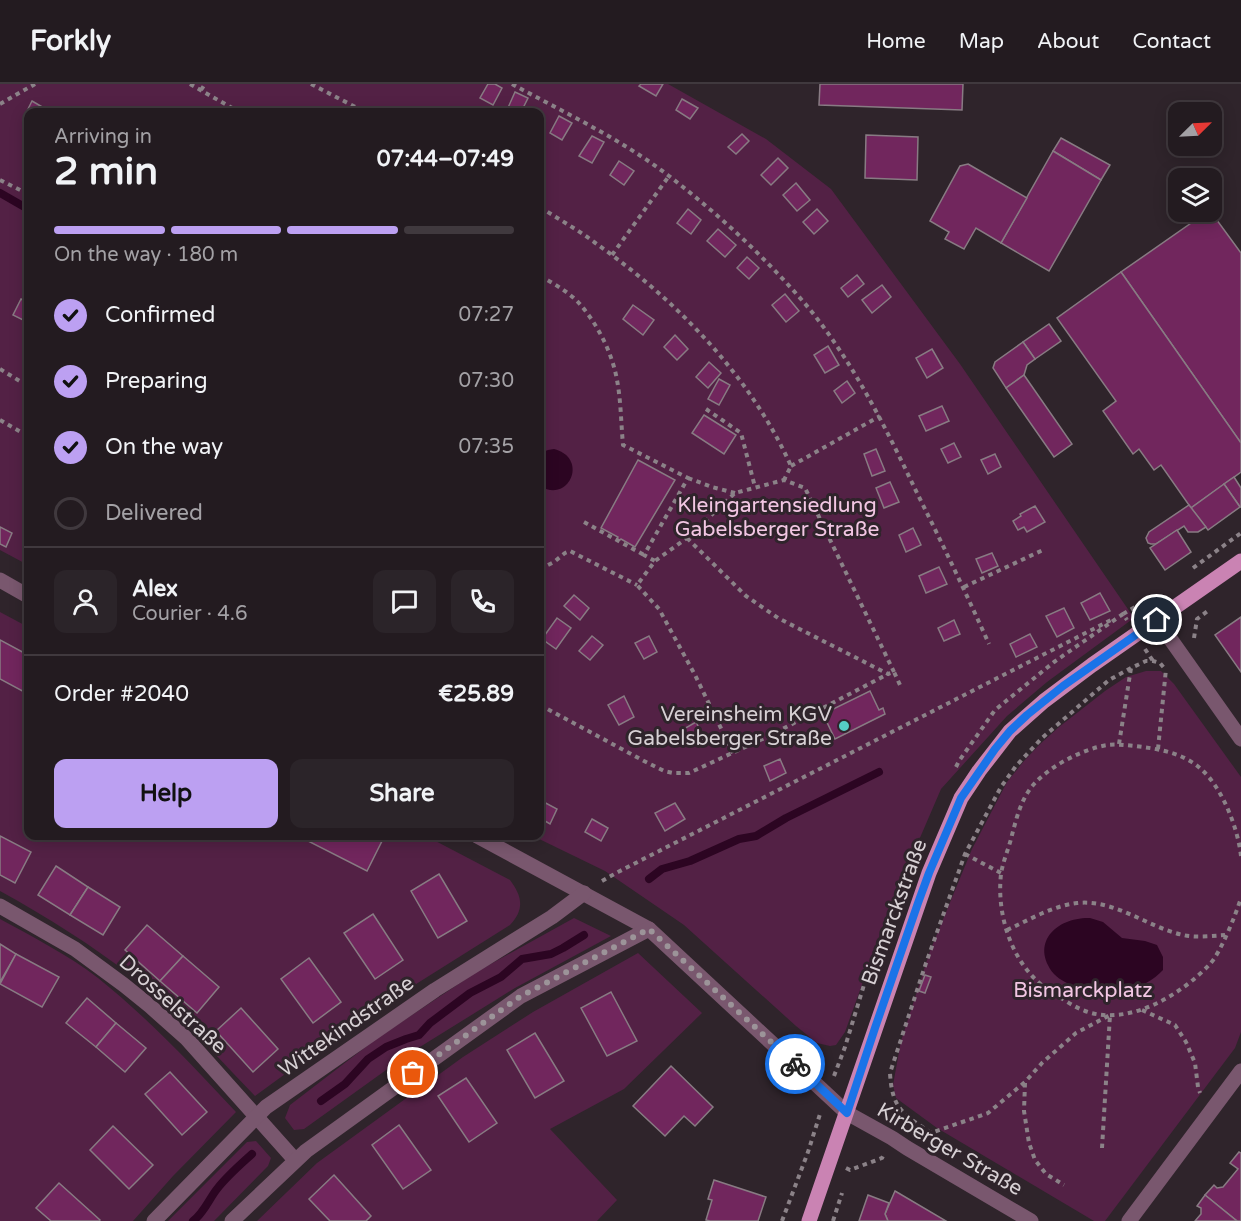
<!DOCTYPE html>
<html lang="en">
<head>
<meta charset="utf-8">
<style>
  body { margin:0; font-family:"Varela Round",sans-serif; background:#2b2429; color:#f1f3f6; height:100vh; display:flex; flex-direction:column; font-size:22px; white-space:nowrap }
  * { box-sizing:border-box; margin:0 }
  p { font-size:20px; color:#a3a1a5 }
  .icon { flex:none; width:33px; height:33px; fill:none; stroke:currentColor; stroke-width:2; stroke-linecap:round; stroke-linejoin:round }
  .map { position:relative; flex:1; overflow:hidden }
  .panel { position:absolute; left:24px; top:24px; width:520px; height:732px; display:flex; flex-direction:column; background:#231b20; border-radius:12px; box-shadow:0 3px 15px #0003,0 0 0 2px #40393e }
  .panel>* { flex:none }
  .needle { width:39px; rotate:66deg }
  .buttons { position:absolute; left:1168px; top:18px; display:grid; gap:12px }
  .buttons a { display:grid; place-items:center; width:54px; height:54px; border-radius:12px; background:#231b20; box-shadow:0 3px 15px #0003,0 0 0 2px #40393e; font-size:30px }
  .pin { position:absolute; display:grid; place-items:center; width:51px; height:51px; color:#fff; margin:-26px; border:3px solid #fff; border-radius:50%; box-shadow:0 2px 6px #0007 }
  .courier { position:absolute; display:grid; place-items:center; width:60px; height:60px; margin:-30px; border:4px solid #1a73e8; border-radius:50%; background:#fff; color:#222; box-shadow:0 2px 8px #0007 }
  .overview em { font-style:normal; font-weight:800 }
  .overview div { display:flex; flex-direction:column-reverse }
  .overview { display:flex; align-items:center; justify-content:space-between; height:102px; padding:0 30px }
  h1 { font-size:39px; font-weight:800; line-height:45px }
  .bar { display:grid; grid-template-columns:repeat(4,1fr); gap:9px 6px; align-content:center; height:72px; padding:0 30px }
  .bar i { height:8px; border-radius:4px; background:#40393e }
  .bar .active { background:#bca0f2 }
  .bar p { grid-column:span 4 }
  .line { display:flex; align-items:center; gap:15px; padding:0 30px; border-top:2px solid #40393e }
  .line div { flex:1 }
  .round { display:grid; place-items:center; flex:none; width:63px; height:63px; border-radius:12px; background:#2b2429 }
  ol { padding:0 30px; list-style:none }
  li { display:flex; align-items:center; gap:18px; height:66px }
  li p { margin-inline-start:auto }
  li .icon { padding:6px; border-radius:50%; background:#bca0f2; color:#111; stroke-width:4 }
  li:last-child { color:#a3a1a5 }
  li i { width:33px; height:33px; border:3px solid #40393e; border-radius:50% }
  .primary-button { display:flex; gap:12px; margin-top:auto; padding:12px 30px }
  .primary-button a { flex:1; height:69px; border-radius:12px; background:#bca0f2; color:#111; font-size:24px; font-weight:800; line-height:69px; text-align:center }
  .primary-button a+a { background:#2b2429; color:#f1f3f6 }
  header { display:flex; align-items:center; gap:36px; box-sizing:border-box; height:84px; padding:0 30px; background:#231b20; border-bottom:2px solid #40393e }
  header strong { font-size:28px }
  nav { display:flex; gap:33px; margin-inline-start:auto; font-size:21px }
  .map>svg:first-child { display:block }
  .green { fill:#532145 }
  .water { fill:#2c0522 }
  .lines { fill:none; stroke-linecap:round; stroke-linejoin:round }
  .stream { stroke:#2c0522; stroke-width:8 }
  .building { fill:#71265d; stroke:#887b83; stroke-width:1.5 }
  .path { stroke:#8b8288; stroke-width:4; stroke-dasharray:4.5 4.5; stroke-linecap:butt }
  .minor { stroke:#79576e; stroke-width:15 }
  .major { stroke:#ca83b3; stroke-width:15 }
  .done { stroke:#9c9499; stroke-width:6; stroke-dasharray:0 10.8 }
  .route { stroke:#1a73e8; stroke-width:8 }
  .poi-dot { fill:#55cec6; stroke:#2f242b; stroke-width:2 }
  .labels { text-anchor:middle; stroke-width:6; stroke-linejoin:round; paint-order:stroke }
  .park-label { font-size:21px; fill:#f2c6e3; stroke:#2f242b }
  .poi-label { font-size:21px; fill:#d7d0d4; stroke:#2f242b; text-anchor:end }
  .street-label { font-size:21px; fill:#d7d0d4; stroke:#2f242b }
</style>
</head>
<body>
<header>
<strong>Forkly</strong>
<nav><a>Home</a><a>Map</a><a>About</a><a>Contact</a></nav>
</header>
<div class="map">
<svg width="1241" height="1137" viewBox="0 0 1241 1137">
  <rect width="100%" height="100%" fill="#2f242b"/>
  <g class="green">
    <polygon points="0,0 668,0 766,55 831,105 960,280 1134,534 1047,598 1007,632 941,705 888,828 845,948 836,961 830,962 817,959 796,942 684,841 605,787 533,752 540,752 540,28 28,28 28,481 0,466"/>
    <path d="M0,528L28,543V752H426L510,796C522,812 525,825 510,841L362,934L255,1012C216,972 178,928 134,894C92,861 47,833 0,807Z"/>
    <polygon points="1146,587 1161,587 1174,600 1241,693 1241,948 1235,964 1105,1137 1094,1137 937,1044 896,1014 893,1001 901,957 930,867 972,765 1007,698 1024,677 1039,661 1059,643 1105,607 1126,593"/>
    <polygon points="574,834 611,852 515,904 407,971 304,1045 294,1046 285,1034 290,1021 376,955 478,887"/>
    <path d="M0,835C33,853 68,871 98,894C148,934 192,981 236,1028L173,1092L133,1137H0Z"/>
    <polygon points="638,869 702,929 624,1005 550,1045 617,1116 597,1137 257,1137 317,1079 463,973 533,928"/>
    <polygon points="256,1057 271,1074 268,1082 214,1137 168,1137 247,1058"/>
  </g>
  <g class="water">
    <path d="M554,365C589,374 569,420 540,402V369L548,366Z"/>
    <path d="M1090,834L1103,838L1122,854L1145,857L1157,861L1163,873V886C1154,896 1140,903 1127,906C1105,913 1085,909 1065,898C1061,896 1057,893 1054,890C1029,859 1057,833 1090,834Z"/>
  </g>
  <g class="lines">
    <g class="stream">
      <polyline points="0,109 28,125"/>
      <polyline points="649,795 662,785 690,777 739,755 756,752 786,734 879,688"/>
      <polyline points="321,1017 345,1000 368,975 386,963 406,955 419,951 430,939 470,909 501,893 522,875 551,870 563,864 584,851"/>
      <path d="M193,1137C204,1129 209,1115 217,1105C227,1092 240,1081 252,1070"/>
    </g>
  </g>
  <g class="building">
    <polygon points="488,0 495,0 502,4 493,21 480,14"/>
    <polygon points="641,0 663,0 656,12 639,2"/>
    <polygon points="820,0 963,0 962,26 819,21"/>
    <polygon points="515,8 528,14 521,28 513,28 507,26"/>
    <polygon points="682,15 698,24 690,35 676,26"/>
    <polygon points="32,17 51,28 28,28 28,31 26,29"/>
    <polygon points="559,32 572,39 562,56 550,49"/>
    <polygon points="742,50 749,57 736,70 728,63"/>
    <polygon points="866,51 918,53 917,96 865,94"/>
    <polygon points="592,52 604,58 592,79 579,72"/>
    <polygon points="1061,54 1110,81 1101,96 1053,67"/>
    <polygon points="1053,67 1101,96 1049,187 1001,159"/>
    <polygon points="778,74 788,84 771,101 761,91"/>
    <polygon points="619,77 634,87 624,101 610,91"/>
    <polygon points="968,80 1027,114 1001,159 976,144 964,165 945,155 949,148 930,137 960,82"/>
    <polygon points="796,99 810,116 797,127 783,111"/>
    <polygon points="688,125 701,136 691,150 677,139"/>
    <polygon points="817,125 828,137 814,150 803,138"/>
    <polygon points="1207,128 1211,128 1241,169 1241,359 1121,188"/>
    <polygon points="718,145 736,161 725,173 707,157"/>
    <polygon points="747,173 759,184 749,195 737,184"/>
    <polygon points="1121,188 1241,359 1241,388 1191,424 1161,381 1154,386 1139,365 1133,370 1103,327 1116,317 1057,234"/>
    <polygon points="857,191 864,200 848,213 841,204"/>
    <polygon points="882,201 891,213 872,229 862,216"/>
    <polygon points="785,210 799,227 786,238 772,221"/>
    <polygon points="21,215 28,219 28,234 27,238 13,231"/>
    <polygon points="633,221 654,236 643,251 623,235"/>
    <polygon points="1049,240 1061,257 1035,275 1023,258"/>
    <polygon points="675,251 688,265 677,276 664,263"/>
    <polygon points="1023,258 1035,275 1027,281 1024,291 1006,304 993,284 995,278"/>
    <polygon points="828,262 839,281 825,289 814,271"/>
    <polygon points="932,265 943,284 927,294 916,274"/>
    <polygon points="709,278 721,289 708,304 696,293"/>
    <polygon points="1024,291 1072,360 1054,373 1006,304"/>
    <polygon points="719,295 730,301 719,321 708,315"/>
    <polygon points="847,297 855,309 842,319 834,307"/>
    <polygon points="942,322 949,337 926,347 919,332"/>
    <polygon points="704,331 736,351 724,370 692,349"/>
    <polygon points="954,359 961,373 948,379 941,365"/>
    <polygon points="876,365 885,387 872,392 864,370"/>
    <polygon points="995,370 1001,383 988,390 981,376"/>
    <polygon points="638,376 675,396 635,463 621,455 620,456 617,455 618,453 601,444"/>
    <polygon points="1234,393 1241,404 1241,423 1240,423 1224,400"/>
    <polygon points="890,398 899,418 884,424 876,404"/>
    <polygon points="1224,400 1240,423 1208,446 1191,424"/>
    <polygon points="1189,421 1206,443 1198,448 1188,448 1184,442 1156,460 1151,460 1148,459 1146,454 1149,448"/>
    <polygon points="1035,422 1045,438 1027,448 1024,443 1018,446 1013,437 1021,432 1020,430"/>
    <polygon points="0,443 12,449 6,463 0,460"/>
    <polygon points="913,444 921,461 906,468 899,451"/>
    <polygon points="1177,446 1191,468 1165,486 1150,464"/>
    <polygon points="992,469 998,482 982,489 976,475"/>
    <polygon points="939,483 947,500 926,509 919,492"/>
    <polygon points="1100,509 1110,527 1090,536 1081,519"/>
    <polygon points="574,511 589,524 580,536 564,522"/>
    <polygon points="1064,524 1074,544 1057,553 1046,532"/>
    <polygon points="1241,533 1241,588 1215,551"/>
    <polygon points="557,534 571,544 556,565 542,555"/>
    <polygon points="954,536 960,550 944,557 938,544"/>
    <polygon points="1030,550 1037,563 1016,573 1010,560"/>
    <polygon points="592,552 603,561 590,576 579,567"/>
    <polygon points="649,552 657,568 644,575 635,559"/>
    <polygon points="0,556 28,571 28,610 0,595"/>
    <polygon points="870,607 879,626 883,624 885,630 835,655 823,630"/>
    <polygon points="624,612 634,633 619,641 608,621"/>
    <polygon points="696,638 704,654 691,662 682,646"/>
    <polygon points="780,675 786,689 770,697 764,682"/>
    <polygon points="540,716 557,725 550,740 540,734"/>
    <polygon points="675,719 685,735 665,747 655,729"/>
    <polygon points="592,735 608,744 601,757 585,748"/>
    <polygon points="0,752 31,768 15,799 0,791"/>
    <polygon points="311,752 371,752 382,757 367,787 308,757"/>
    <polygon points="56,782 88,803 70,831 38,811"/>
    <polygon points="439,790 467,837 438,854 411,807"/>
    <polygon points="88,803 120,823 103,851 70,831"/>
    <polygon points="373,830 403,876 375,895 344,849"/>
    <polygon points="147,841 183,872 160,897 125,866"/>
    <polygon points="0,860 16,870 0,898"/>
    <polygon points="16,870 59,893 42,923 0,900"/>
    <polygon points="183,872 219,903 197,929 160,897"/>
    <polygon points="309,874 341,918 313,939 281,895"/>
    <polygon points="925,891 931,893 925,909 919,907"/>
    <polygon points="611,908 637,957 607,972 581,924"/>
    <polygon points="87,914 116,939 96,963 66,939"/>
    <polygon points="241,924 278,965 253,988 216,947"/>
    <polygon points="116,939 146,964 125,988 96,963"/>
    <polygon points="535,949 564,997 535,1014 507,966"/>
    <polygon points="671,982 713,1023 695,1042 684,1032 665,1052 633,1022"/>
    <polygon points="170,988 207,1028 182,1051 145,1010"/>
    <polygon points="466,994 497,1039 469,1058 438,1012"/>
    <polygon points="399,1041 431,1086 403,1105 372,1061"/>
    <polygon points="113,1042 153,1081 129,1105 90,1066"/>
    <polygon points="1239,1068 1241,1069 1241,1137 1237,1137 1205,1111 1214,1101 1217,1104 1223,1103 1238,1085 1230,1079"/>
    <polygon points="334,1091 371,1132 366,1137 330,1137 309,1115"/>
    <polygon points="714,1096 766,1113 758,1137 710,1137 706,1136 712,1116 708,1115"/>
    <polygon points="59,1099 100,1136 99,1137 51,1137 36,1124"/>
    <polygon points="895,1107 946,1137 888,1137 885,1130"/>
    <polygon points="868,1111 889,1119 885,1130 888,1137 859,1137"/>
    <polygon points="1205,1111 1237,1137 1195,1137 1201,1130 1201,1124 1197,1122"/>
  </g>
  <g class="lines">
    <g class="path">
      <polyline points="190,0 239,28"/>
      <polyline points="311,0 365,28"/>
      <path d="M512,0C565,29 621,55 669,92C713,126 754,163 792,205C846,263 883,338 917,409C942,459 966,509 989,560"/>
      <polyline points="201,6 205,0"/>
      <polyline points="0,20 35,0"/>
      <polyline points="0,96 28,110"/>
      <path d="M540,123C558,135 577,145 594,158C675,215 750,291 791,382L784,396"/>
      <polyline points="28,133 28,131"/>
      <polyline points="612,171 669,92"/>
      <path d="M540,192C553,199 567,207 578,218C597,239 612,268 617,296C621,317 621,339 623,361L688,394L644,471L655,477"/>
      <polyline points="0,285 28,302"/>
      <polyline points="540,297 540,313"/>
      <polyline points="706,325 741,349 755,403"/>
      <polyline points="0,336 28,352"/>
      <polyline points="791,382 880,332"/>
      <polyline points="688,394 712,403 735,409"/>
      <polyline points="584,438 644,471"/>
      <polyline points="687,454 746,512 778,534 888,590 894,588 900,601"/>
      <polyline points="1193,484 1241,449"/>
      <polyline points="540,485 554,478 565,469 570,467 637,501"/>
      <polyline points="964,503 1045,465"/>
      <polyline points="1123,530 1142,519"/>
      <polyline points="1194,554 1197,535 1209,526"/>
      <polyline points="1145,565 1153,577"/>
      <polyline points="540,621 644,677 664,687 673,689 689,689 769,652 888,590"/>
      <polyline points="1119,660 1131,584"/>
      <polyline points="1158,665 1166,585"/>
      <polyline points="733,669 695,591 659,525 637,501 655,477 687,454 735,409 784,396 805,404 894,588"/>
      <polyline points="956,683 959,677 995,626 1054,578 1123,530 1127,536"/>
      <polyline points="965,770 1001,789"/>
      <path d="M1241,772C1238,745 1223,705 1202,686C1184,669 1160,665 1135,662C1126,661 1117,660 1108,661C1085,664 1052,681 1036,698C1022,712 1017,732 1012,751C1009,764 1003,777 1001,790C996,834 1014,886 1053,909C1063,915 1074,923 1085,927C1128,943 1181,911 1210,880C1221,868 1236,830 1241,814"/>
      <polyline points="602,797 618,788 1111,536"/>
      <path d="M1007,846C1029,836 1052,822 1077,819C1115,815 1147,843 1183,851C1196,854 1212,852 1225,851"/>
      <polyline points="1142,926 1175,941 1186,958 1195,979 1198,1003 1200,1009"/>
      <polyline points="834,992 845,963 867,891 884,852"/>
      <polyline points="1025,999 1024,1027 1029,1059 1035,1076 1046,1090 1064,1101"/>
      <path d="M1102,1064L1110,931L1076,949L1042,979L1025,998L988,1029L931,1049C903,1030 892,1025 890,989L926,879L965,770L1001,703L1016,682L1042,654L1109,596L1131,584L1146,577H1153L1160,579L1165,585"/>
      <polyline points="846,1084 850,1086 882,1074 883,1072"/>
      <polyline points="782,1137 808,1068 820,1030"/>
      <polyline points="833,1137 842,1109"/>
    </g>
    <g class="minor">
      <polyline points="0,496 28,512"/>
      <polyline points="1157,536 1241,655"/>
      <polyline points="477,752 649,845 847,1029 892,1054 907,1064 1031,1137"/>
      <polyline points="0,822 75,865 124,901 150,922 187,955 295,1076"/>
      <polyline points="154,1137 266,1023 435,906 552,833 584,809"/>
      <polyline points="232,1137 306,1067 521,912 649,845"/>
      <polyline points="1129,1137 1241,987"/>
    </g>
    <polyline class="major" points="809,1137 929,789 961,714 979,687 1010,647 1044,617 1092,581 1241,477"/>
  </g>
  <g class="lines">
    <polyline class="done" points="413,989 521,912 649,845 795,980"/>
    <polyline class="route" points="795,980 847,1029 875,944 918,819 929,789 961,714 995,665 1010,647 1027,631 1063,602 1157,536"/>
  </g>
  <circle class="poi-dot" cx="844" cy="642" r="6"/>
  <g class="labels">
    <g class="park-label">
      <text x="777" y="428">Kleingartensiedlung<tspan x="777" dy="24">Gabelsberger Straße</tspan></text>
      <text x="1083" y="913">Bismarckplatz</text>
    </g>
    <g class="poi-label">
      <text x="832" y="637">Vereinsheim KGV<tspan x="832" dy="24">Gabelsberger Straße</tspan></text>
    </g>
    <g class="street-label">
      <text transform="translate(894 828) rotate(-70)" y="7">Bismarckstraße</text>
      <text transform="translate(173 920) rotate(42)" y="7">Drosselstraße</text>
      <text transform="translate(346 942) rotate(-35)" y="7">Wittekindstraße</text>
      <text transform="translate(950 1065) rotate(30)" y="7">Kirberger Straße</text>
    </g>
  </g>
</svg>
<div class="buttons">
<a><svg class="needle" viewBox="-14 -14 28 28"><path d="M0-13l5 13h-10z" fill="#e53935"/><path d="M0 13l5-13h-10z" fill="#a3a1a5"/></svg></a>
<a><svg class="icon" aria-label="layers" viewBox="0 0 24 24"><path d="M12 4l9 5-9 5-9-5zM3 14l9 5 9-5"/></svg></a>
</div>
<div class="pin" style="left:413px;top:989px;background:#ea580c"><svg class="icon" aria-label="bag" viewBox="0 0 24 24"><path d="M5 8h14l-1 12H6zM9 8a3 3 0 0 1 6 0"/></svg></div>
<div class="pin" style="left:1157px;top:536px;background:#1f2937"><svg class="icon" aria-label="home" viewBox="0 0 24 24"><path d="M3 11l9-7 9 7M6 9v11h12V9"/></svg></div>
<div class="courier" style="left:795px;top:980px"><svg class="icon" aria-label="bike" viewBox="0 0 24 24"><circle cx="6" cy="16" r="4"/><circle cx="18" cy="16" r="4"/><path d="M6 16l4-8h5l3 8M10 8l3 8H6M13 5h3"/></svg></div>
<section class="panel">
<div class="overview"><div><h1>2 min</h1><p>Arriving in</p></div><em>07:44–07:49</em></div>
<div class="bar"><i class="active"></i><i class="active"></i><i class="active"></i><i></i><p>On the way · 180 m</p></div>
<ol>
<li><svg class="icon" aria-label="check" viewBox="0 0 24 24"><path d="M5 12l5 5 9-10"/></svg>Confirmed<p>07:27</p></li>
<li><svg class="icon" aria-label="check" viewBox="0 0 24 24"><path d="M5 12l5 5 9-10"/></svg>Preparing<p>07:30</p></li>
<li><svg class="icon" aria-label="check" viewBox="0 0 24 24"><path d="M5 12l5 5 9-10"/></svg>On the way<p>07:35</p></li>
<li><i></i>Delivered</li>
</ol>
<div class="line" style="height:108px"><a class="round"><svg class="icon" aria-label="person" viewBox="0 0 24 24"><circle cx="12" cy="8" r="4"/><path d="M4 21q1-7 8-7t8 7"/></svg></a><div><b>Alex</b><p>Courier · 4.6</p></div><a class="round"><svg class="icon" aria-label="chat" viewBox="0 0 24 24"><path d="M4 5h16v11H9l-5 4z"/></svg></a><a class="round"><svg class="icon" aria-label="phone" viewBox="0 0 24 24"><path d="M5 4h4l2 5-3 2q2 4 5 5l2-3 5 2v4C11 20 4 13 5 4z"/></svg></a></div>
<div class="line" style="height:78px"><div>Order #2040</div><b>€25.89</b></div>
<div class="primary-button"><a>Help</a><a>Share</a></div>
</section>
</div>
</body>
</html>
